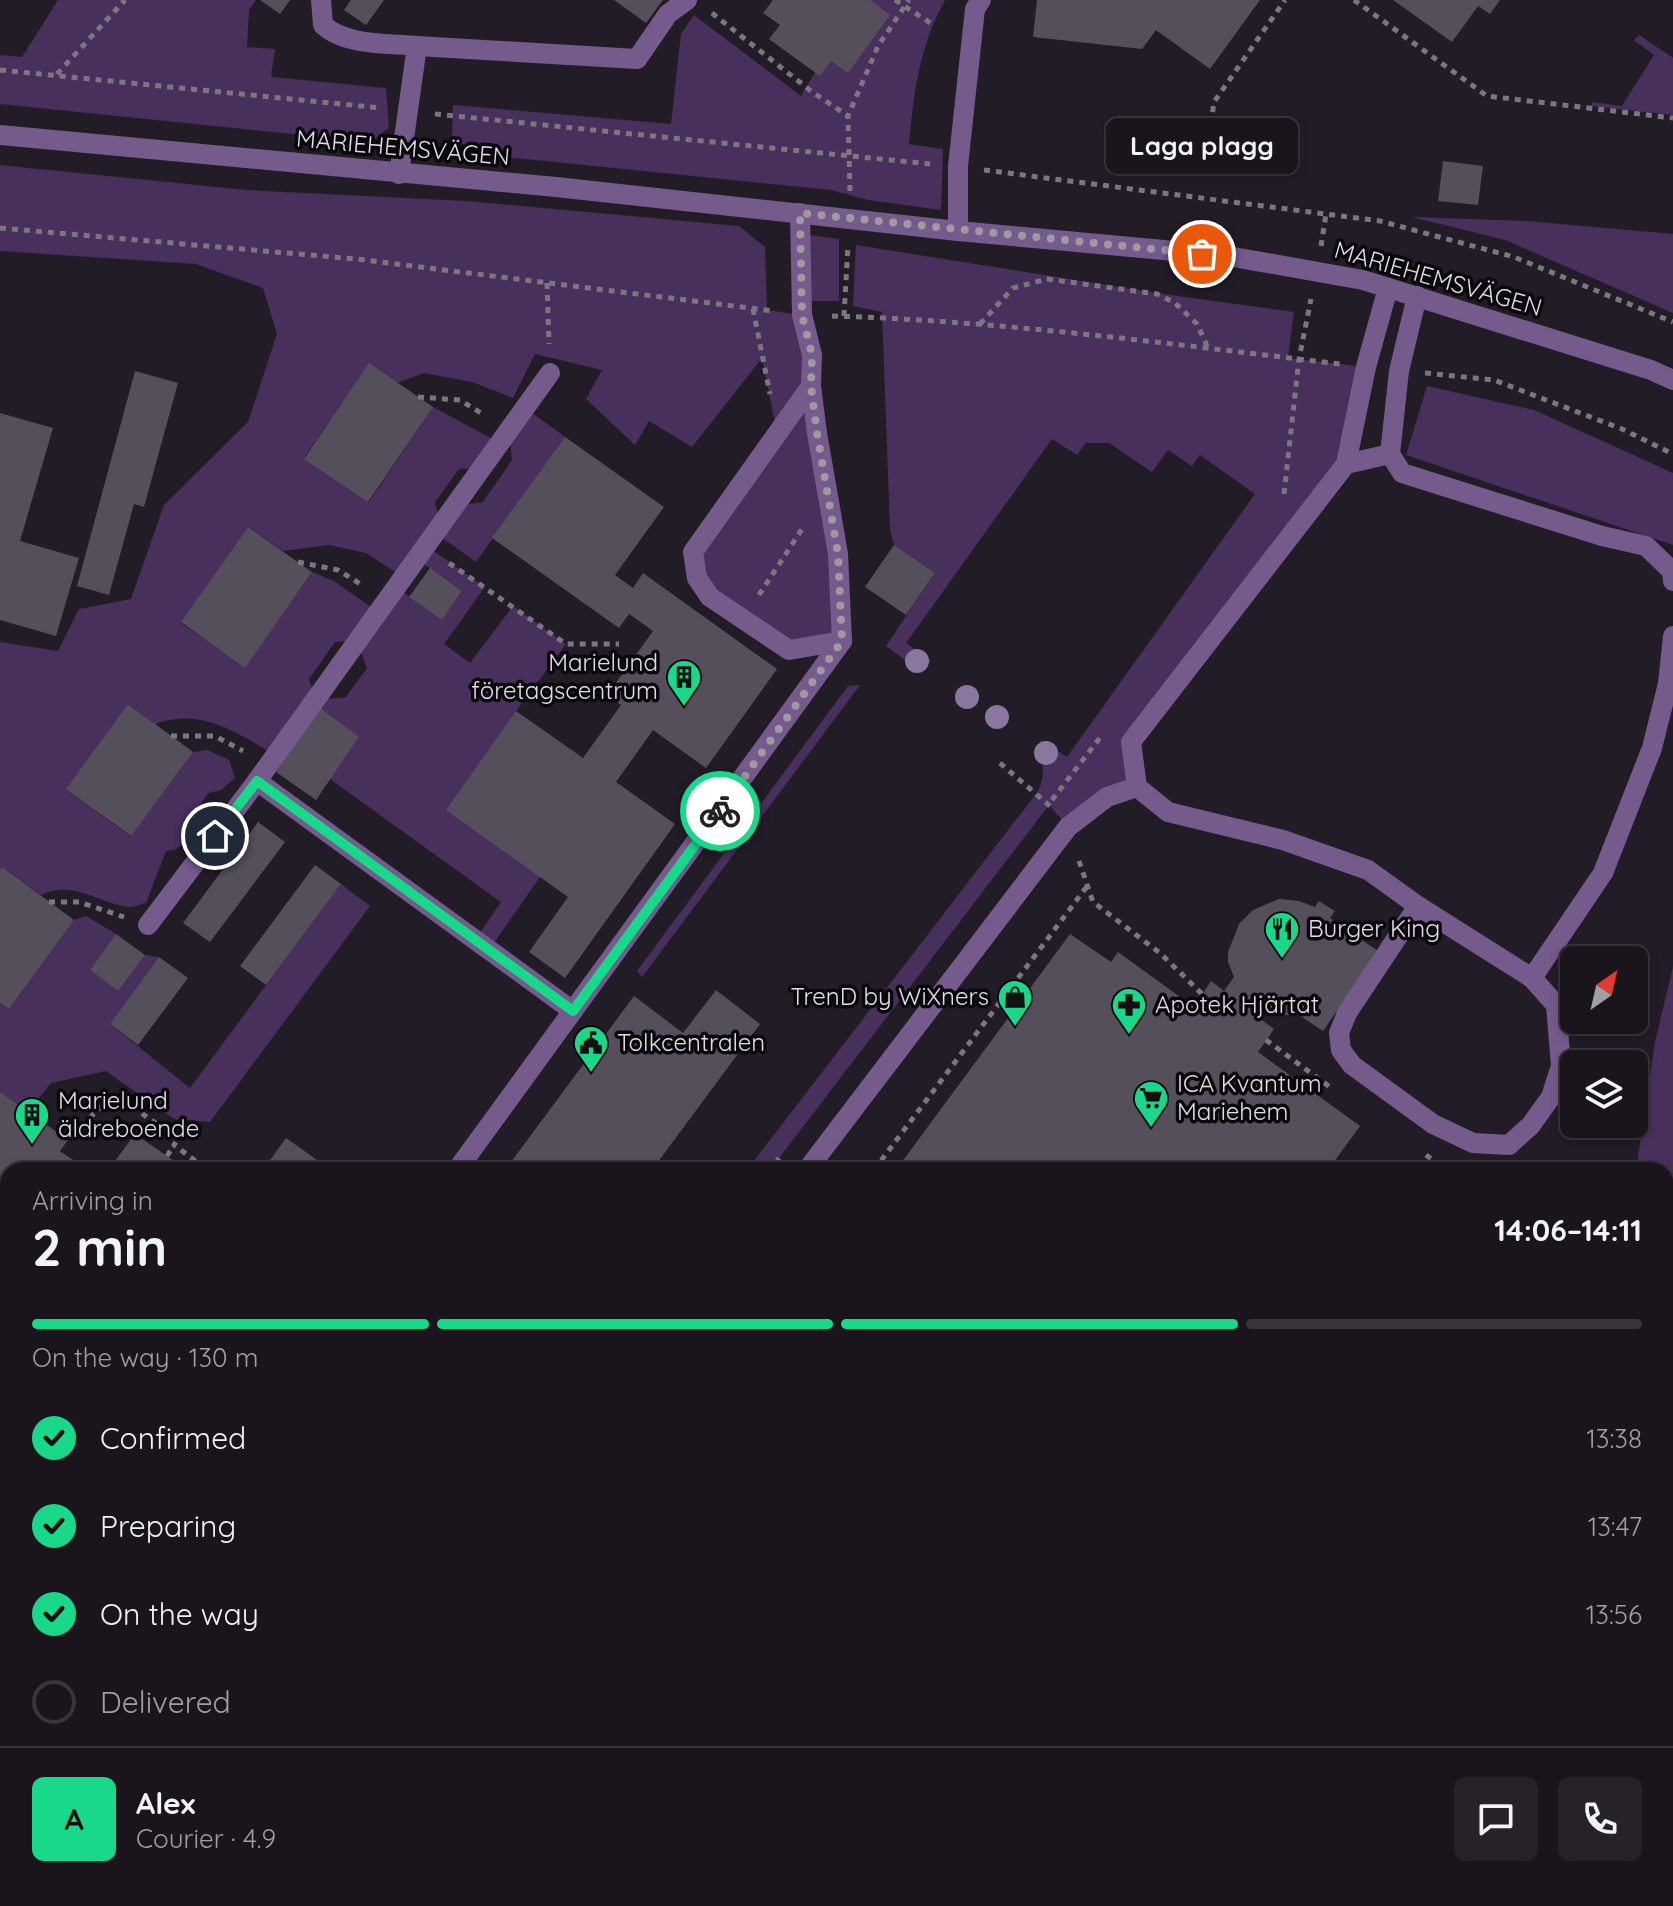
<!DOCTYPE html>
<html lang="en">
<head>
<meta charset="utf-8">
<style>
  body { margin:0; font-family:Quicksand,sans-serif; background:#27222a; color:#f1f3f6; height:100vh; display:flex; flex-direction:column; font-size:30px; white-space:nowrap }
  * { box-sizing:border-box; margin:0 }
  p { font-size:26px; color:#9f9fa4 }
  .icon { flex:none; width:44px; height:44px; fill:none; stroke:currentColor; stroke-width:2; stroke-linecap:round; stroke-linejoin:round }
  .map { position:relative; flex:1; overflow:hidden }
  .details { position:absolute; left:0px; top:1162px; width:1674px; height:744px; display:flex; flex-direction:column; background:#1a151d; border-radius:24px 24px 0 0; box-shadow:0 4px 12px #0003,0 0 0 2px #38343b }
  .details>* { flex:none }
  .needle { width:52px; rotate:34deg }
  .buttons { position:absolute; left:1560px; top:946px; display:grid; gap:16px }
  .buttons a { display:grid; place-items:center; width:88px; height:88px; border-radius:12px; background:#1a151d; box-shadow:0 4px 12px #0003,0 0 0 2px #38343b; font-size:40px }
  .pin { position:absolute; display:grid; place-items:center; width:68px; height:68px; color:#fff; margin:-34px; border:4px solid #fff; border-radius:50%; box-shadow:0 2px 8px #0007 }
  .courier { position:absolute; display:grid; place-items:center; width:80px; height:80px; margin:-40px; border:6px solid #18d989; border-radius:50%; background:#fff; color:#222; box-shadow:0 2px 10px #0007 }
  .bubble { position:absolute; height:56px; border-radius:12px; background:#1a151d; box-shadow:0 4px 12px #0003,0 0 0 2px #38343b; font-size:26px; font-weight:700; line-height:56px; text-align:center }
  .head em { font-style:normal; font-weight:700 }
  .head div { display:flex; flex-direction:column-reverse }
  .head { display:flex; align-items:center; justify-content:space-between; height:136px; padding:0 32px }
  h1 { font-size:52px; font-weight:700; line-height:60px }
  .bar { display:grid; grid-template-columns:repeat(4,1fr); gap:12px 8px; align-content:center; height:96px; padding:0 32px }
  .bar i { height:10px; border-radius:6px; background:#38343b }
  .bar .current { background:#18d989 }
  .bar p { grid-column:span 4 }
  .line { display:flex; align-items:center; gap:20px; padding:0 32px; border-top:2px solid #38343b }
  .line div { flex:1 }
  .round { display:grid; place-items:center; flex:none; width:84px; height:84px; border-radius:12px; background:#27222a }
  ol { padding:0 32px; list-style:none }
  li { display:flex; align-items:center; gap:24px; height:88px }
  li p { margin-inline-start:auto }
  li .icon { padding:8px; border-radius:50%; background:#18d989; color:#111; stroke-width:4 }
  li:last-child { color:#9f9fa4 }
  li i { width:44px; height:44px; border:4px solid #38343b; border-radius:50% }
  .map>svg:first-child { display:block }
  .green { fill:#48305d; fill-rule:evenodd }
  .water { fill:#714a92 }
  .building { fill:#554f5c }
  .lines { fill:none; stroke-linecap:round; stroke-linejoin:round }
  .path { stroke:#7b767f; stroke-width:5; stroke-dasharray:6 6; stroke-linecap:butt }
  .minor { stroke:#745b8c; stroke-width:20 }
  .highway { stroke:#dcc3f4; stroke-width:24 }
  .tree { fill:#8a779e }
  .done { stroke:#9e99a2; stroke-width:8; stroke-dasharray:0 14.4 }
  .route { stroke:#18d989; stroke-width:10 }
  .labels { text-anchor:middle; stroke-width:7; stroke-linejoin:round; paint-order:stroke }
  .street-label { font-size:24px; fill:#e0dde4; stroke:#0a080c }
  .poi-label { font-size:24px; fill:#e0dde4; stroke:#0a080c; text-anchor:start }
</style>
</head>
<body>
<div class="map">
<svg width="1673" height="1906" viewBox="0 0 1673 1906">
  <rect width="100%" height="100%" fill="#221c27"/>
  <g class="green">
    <polygon points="58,0 256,0 249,10 247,47 275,49 271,77 386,88 389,128 370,142 0,104 0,55 22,57"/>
    <path d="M858,0H945C919,48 914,91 909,144L943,149L941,210L868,200L831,190L477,154L452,137L453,105L671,124L681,34L694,15L801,96Z"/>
    <polygon points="1639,35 1673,58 1673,115 1591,106 1592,102 1622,106 1654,55 1634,40"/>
    <path d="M0,165L246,190L466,201L739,226L765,247L767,310L802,315L842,641L789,650L710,597L693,552L777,433L762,358L692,447L649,421L635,445L586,399L602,370L535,354L513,398L472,382L424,373L397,383L369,364L304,458L369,502L433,407L500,443L481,468L459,469L435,502L440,524L455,506L483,502L512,460L509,430L525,408L565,437L476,562L435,533L426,546L485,587L444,644L470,663L513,606L566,644L516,711L540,877L489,950L475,940L501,902L330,779L359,737L276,755C235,733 203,707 155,724L129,704L66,789L130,836L193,752L207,750L229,760L235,778L221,790L208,793L190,821L188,841L174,850L166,851L146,903C140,904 133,908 127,907C97,902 72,880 41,895L3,868L0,871V642L58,651L79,609L131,599L164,505L248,422L277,334L263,288L196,264L0,251ZM248,527L283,551L329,545L366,553L403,577L417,559L462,591L442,620L396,587L378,612L334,581L312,572L245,667L181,623ZM357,641L367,668L345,698L316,699L309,679L335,642Z"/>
    <polygon points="1412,217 1527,221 1673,234 1673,313 1505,240"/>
    <polygon points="808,235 839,239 839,301 810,301"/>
    <path d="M856,245L1163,294L1294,312L1288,358L1366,367L1346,464L1131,742L1137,787L1068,827L1049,805L770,1170H747L1038,791C1045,778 1045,764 1036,752L1041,740L1067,757L1255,494L1200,455L1192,466L1168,450L1152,472L1109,443H1086L1077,455L1052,439L906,643L931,661L922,671L916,668L886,646L935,573L894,545L890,528L882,312L853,306Z"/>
    <polygon points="1427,386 1534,410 1673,473 1673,545 1406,455"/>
    <polygon points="860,685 642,977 637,971 848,686"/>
    <polygon points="341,884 370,906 210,1122 174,1119 106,1071 51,1083 28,1112 0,1092 0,1003 9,1009 74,920 86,916 116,934 90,970 118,991 145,955 159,957 110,1024 190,1088"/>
    <polygon points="1673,967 1673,1611 1666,1617 1666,1170 1636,1170 1655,1042"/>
    <polygon points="0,1197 8,1202 8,1294 0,1288"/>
    <polygon points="1241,1898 1358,1898 1349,1906 1246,1906"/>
  </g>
  <polygon class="water" points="1070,1898 1215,1898 1226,1906 1081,1906"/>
  <g class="building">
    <polygon points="260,0 290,0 280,14"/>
    <polygon points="351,0 384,0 366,25 344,10"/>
    <polygon points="614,0 663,0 646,23"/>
    <polygon points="773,0 870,0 890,15 848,73 831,61 820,76 769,39 780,25 763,13"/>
    <polygon points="1037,0 1260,0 1210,69 1156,30 1142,49 1033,37"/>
    <polygon points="1393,0 1500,0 1490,14 1478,6 1452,42"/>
    <polygon points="1443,161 1483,166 1478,205 1438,201"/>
    <polygon points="369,363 433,407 368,502 304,459"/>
    <polygon points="135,371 178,383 144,507 134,504 109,595 77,586"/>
    <polygon points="0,413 53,428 20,541 79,558 56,636 0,620"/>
    <polygon points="565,437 664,507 615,575 633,588 643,573 777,669 706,768 653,730 616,782 675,824 565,978 529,952 568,897 446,810 516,711 583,758 621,705 607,695 653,631 629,614 619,628 492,538"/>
    <polygon points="248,527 312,572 245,668 181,622"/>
    <polygon points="894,545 935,573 906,615 865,587"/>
    <polygon points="430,568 462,591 442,620 409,597"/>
    <polygon points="128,704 193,752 131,836 66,789"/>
    <polygon points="320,708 359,737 316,800 276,772"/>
    <polygon points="258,822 285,842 210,942 183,923"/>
    <polygon points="315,865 341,884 266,985 240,966"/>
    <polygon points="2,867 74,920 9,1009 0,1003 0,871"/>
    <polygon points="1279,899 1299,901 1315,907 1319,901 1335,911 1330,918 1378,951 1323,1031 1299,1015 1283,1015 1260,1008 1255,1015 1274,1029 1258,1052 1360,1126 1328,1170 896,1170 1070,934 1111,962 1118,952 1194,1007 1211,981 1224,991 1234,977 1228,962 1228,952 1239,924 1253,910"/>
    <polygon points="116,934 145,955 118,991 90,970"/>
    <polygon points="159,957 188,978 138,1045 110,1024"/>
    <polygon points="716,990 760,1024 652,1170 505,1170 634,996 683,1033"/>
    <polygon points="0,1092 68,1140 60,1151 87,1170 8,1170 8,1202 0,1197"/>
    <polygon points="135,1134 167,1156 186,1170 127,1170 115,1161"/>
    <polygon points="286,1138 327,1167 325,1170 263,1170"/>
    <polygon points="0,1750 8,1753 8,1836 0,1833"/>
    <polygon points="477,1898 628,1898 630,1899 626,1906 488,1906"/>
  </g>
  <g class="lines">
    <g class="path">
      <polyline points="895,0 932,24"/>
      <polyline points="1354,0 1487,96 1673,118"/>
      <polyline points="712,13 811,91 848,116"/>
      <polyline points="0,70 381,108"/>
      <polyline points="57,74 125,0"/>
      <polyline points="435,114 930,164"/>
      <polyline points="1211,124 1214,102 1285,0"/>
      <polyline points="984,170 1380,221 1514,257 1673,322"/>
      <polyline points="850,191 848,116 878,46 909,0"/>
      <polyline points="0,228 356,259 774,311"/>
      <polyline points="1321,246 1326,214"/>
      <polyline points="547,283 549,344"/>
      <polyline points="753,309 770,394"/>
      <path d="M832,316C1002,321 1171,344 1340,364"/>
      <polyline points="844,316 848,245"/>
      <polyline points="980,324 1013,288 1047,279 1157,294 1175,303 1197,324 1208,348"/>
      <polyline points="1425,373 1494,380 1622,429 1673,454"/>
      <polyline points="418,397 460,400 484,415"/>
      <polyline points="1284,494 1299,359 1311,299"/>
      <polyline points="298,562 338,570 362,585"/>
      <polyline points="449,563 566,644 619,644"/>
      <polyline points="759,595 804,526"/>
      <polyline points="171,736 215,736 243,751"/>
      <polyline points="1000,763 1051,807"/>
      <polyline points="1052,800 1102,735"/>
      <polyline points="1079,861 1093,902 1160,953 1202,994"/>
      <polyline points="49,902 79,902 124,917"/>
      <polyline points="1266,1040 1330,1087"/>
      <polyline points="81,1126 103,1105 130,1105 178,1139 174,1145 208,1170"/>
      <polyline points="1426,1155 1446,1170"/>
      <polyline points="167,1156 174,1145"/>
      <polyline points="770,1170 779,1158"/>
      <polyline points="874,1170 1088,885"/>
      <polyline points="0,1368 8,1374"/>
      <polyline points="1666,1390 1673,1379"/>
      <polyline points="0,1417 8,1407"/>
      <polyline points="1666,1455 1673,1452"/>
      <polyline points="0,1573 6,1581 0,1594"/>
      <polyline points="0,1728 8,1732"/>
      <polyline points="0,1868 8,1870"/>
      <polyline points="716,1898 727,1906"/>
      <polyline points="1241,1898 1246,1906"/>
      <polyline points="1265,1906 1273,1898"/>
    </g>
    <g class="minor">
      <path d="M321,0L323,25C346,46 387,43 417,46L399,174"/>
      <polyline points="417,46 637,59 668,14 687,0"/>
      <polyline points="0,135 556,187 958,231 1228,256 1363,280 1651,370 1673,380"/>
      <polyline points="800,213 802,315 812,355 811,386 817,433 838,554 842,641"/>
      <polyline points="958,231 958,166 975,9 981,0"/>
      <polyline points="1388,288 1366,367 1346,464 1131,742 1137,787 1168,812 1283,840 1368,870 1418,906 1532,978 1603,873 1652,748 1668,684 1673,636"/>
      <polyline points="1417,296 1399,371 1390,454 1402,473 1602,536 1646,546 1672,571 1673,581"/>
      <polyline points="811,386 693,552 697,578 710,597 789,650 842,641"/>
      <polyline points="1346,464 1390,454"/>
      <polyline points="257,781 573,1011"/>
      <polyline points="1418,906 1347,1013 1339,1033 1341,1050 1352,1065 1433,1124 1473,1143 1509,1145 1531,1125 1551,1097 1561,1066 1556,1005 1532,978"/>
      <polyline points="148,925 257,781 550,373"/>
      <polyline points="457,1170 842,641"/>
      <polyline points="807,1170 1068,827 1107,797 1137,787"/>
      <polyline points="0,1320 8,1325"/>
      <polyline points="782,1898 793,1906"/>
      <polyline points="977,1898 990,1902"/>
      <polyline points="64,1906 68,1898"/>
    </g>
    <g class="highway">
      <polyline points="1666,1687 1673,1681"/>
      <polyline points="1666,1747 1673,1741"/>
      <polyline points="1425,1906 1434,1898"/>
      <polyline points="1492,1906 1501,1898"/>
      <polyline points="1668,1906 1673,1903"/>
    </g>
  </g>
  <g class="tree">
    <circle cx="917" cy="661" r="12"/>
    <circle cx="967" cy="697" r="12"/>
    <circle cx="997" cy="717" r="12"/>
    <circle cx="1046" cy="753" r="12"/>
  </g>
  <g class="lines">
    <polyline class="done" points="720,811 842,641 838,554 817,433 811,386 812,355 802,315 800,213 1202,254"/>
    <polyline class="route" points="215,836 257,781 573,1011 720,811"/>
  </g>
  <defs>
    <g id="building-pin" transform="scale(1.8)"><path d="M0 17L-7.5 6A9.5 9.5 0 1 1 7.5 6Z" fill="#18d989" stroke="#0a080c"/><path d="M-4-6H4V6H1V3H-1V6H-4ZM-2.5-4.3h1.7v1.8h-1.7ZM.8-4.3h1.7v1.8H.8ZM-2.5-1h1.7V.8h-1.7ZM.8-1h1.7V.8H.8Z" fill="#111"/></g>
    <g id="restaurant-pin" transform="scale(1.8)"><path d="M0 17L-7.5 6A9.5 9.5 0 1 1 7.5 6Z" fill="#18d989" stroke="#0a080c"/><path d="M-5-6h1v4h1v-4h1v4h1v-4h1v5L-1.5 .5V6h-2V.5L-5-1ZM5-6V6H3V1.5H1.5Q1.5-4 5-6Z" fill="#111"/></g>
    <g id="shop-pin" transform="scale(1.8)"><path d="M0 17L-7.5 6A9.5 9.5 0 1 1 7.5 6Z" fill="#18d989" stroke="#0a080c"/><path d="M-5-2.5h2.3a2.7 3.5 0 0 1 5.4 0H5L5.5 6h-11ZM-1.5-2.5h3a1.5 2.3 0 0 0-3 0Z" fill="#111"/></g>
    <g id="pharmacy-pin" transform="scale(1.8)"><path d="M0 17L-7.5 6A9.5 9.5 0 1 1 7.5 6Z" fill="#18d989" stroke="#0a080c"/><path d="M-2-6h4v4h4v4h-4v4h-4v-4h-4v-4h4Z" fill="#111"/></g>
    <g id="civic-pin" transform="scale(1.8)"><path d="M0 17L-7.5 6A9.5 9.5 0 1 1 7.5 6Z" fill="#18d989" stroke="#0a080c"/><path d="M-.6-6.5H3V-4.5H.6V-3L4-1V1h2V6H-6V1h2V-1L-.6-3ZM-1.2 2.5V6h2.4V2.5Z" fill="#111"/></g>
    <g id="supermarket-pin" transform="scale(1.8)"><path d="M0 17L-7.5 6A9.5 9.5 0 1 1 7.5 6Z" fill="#18d989" stroke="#0a080c"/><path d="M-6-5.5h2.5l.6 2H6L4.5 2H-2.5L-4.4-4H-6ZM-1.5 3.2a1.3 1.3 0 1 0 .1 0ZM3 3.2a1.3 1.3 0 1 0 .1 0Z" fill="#111"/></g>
  </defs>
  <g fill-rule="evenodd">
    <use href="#building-pin" x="684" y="677"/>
    <use href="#restaurant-pin" x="1282" y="929"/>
    <use href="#shop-pin" x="1015" y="997"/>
    <use href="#pharmacy-pin" x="1129" y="1005"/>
    <use href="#civic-pin" x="591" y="1043"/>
    <use href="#supermarket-pin" x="1151" y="1098"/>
    <use href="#building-pin" x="32" y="1115"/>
  </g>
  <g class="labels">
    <g class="street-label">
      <text transform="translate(403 148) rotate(5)" y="8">MARIEHEMSVÄGEN</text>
      <text transform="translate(1438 279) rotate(16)" y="8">MARIEHEMSVÄGEN</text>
    </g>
    <g class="poi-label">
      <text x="658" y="671" text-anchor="end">Marielund<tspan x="658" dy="28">företagscentrum</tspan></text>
      <text x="1308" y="937">Burger King</text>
      <text x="989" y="1005" text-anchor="end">TrenD by WiXners</text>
      <text x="1155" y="1013">Apotek Hjärtat</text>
      <text x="617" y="1051">Tolkcentralen</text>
      <text x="1177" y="1092">ICA Kvantum<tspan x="1177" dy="28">Mariehem</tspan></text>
      <text x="58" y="1109">Marielund<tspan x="58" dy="28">äldreboende</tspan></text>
    </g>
  </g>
</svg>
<div class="buttons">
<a><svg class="needle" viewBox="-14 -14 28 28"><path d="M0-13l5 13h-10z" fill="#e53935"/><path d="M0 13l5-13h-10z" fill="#9f9fa4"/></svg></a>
<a><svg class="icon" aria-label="layers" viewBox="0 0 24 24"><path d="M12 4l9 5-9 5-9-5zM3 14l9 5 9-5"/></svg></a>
</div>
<div class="pin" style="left:1202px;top:254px;background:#ea580c"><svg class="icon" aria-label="bag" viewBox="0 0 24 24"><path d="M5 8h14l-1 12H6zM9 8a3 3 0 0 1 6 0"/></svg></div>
<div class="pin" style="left:215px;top:836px;background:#1f2937"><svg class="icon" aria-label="home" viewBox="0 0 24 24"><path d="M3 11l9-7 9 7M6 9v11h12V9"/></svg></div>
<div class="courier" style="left:720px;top:811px"><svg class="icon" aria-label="bike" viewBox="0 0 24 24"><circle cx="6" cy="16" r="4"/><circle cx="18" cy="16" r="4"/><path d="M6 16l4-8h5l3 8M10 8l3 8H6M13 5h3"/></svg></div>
<div class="bubble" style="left:1106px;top:118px;width:192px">Laga plagg</div>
<section class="details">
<div class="head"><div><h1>2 min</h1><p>Arriving in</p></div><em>14:06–14:11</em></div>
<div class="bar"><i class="current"></i><i class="current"></i><i class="current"></i><i></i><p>On the way · 130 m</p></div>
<ol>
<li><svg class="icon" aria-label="check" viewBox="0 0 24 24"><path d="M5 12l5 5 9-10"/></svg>Confirmed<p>13:38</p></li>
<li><svg class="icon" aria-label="check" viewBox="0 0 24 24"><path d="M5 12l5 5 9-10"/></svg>Preparing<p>13:47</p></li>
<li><svg class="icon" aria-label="check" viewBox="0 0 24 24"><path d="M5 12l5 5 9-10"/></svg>On the way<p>13:56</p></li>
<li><i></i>Delivered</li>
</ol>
<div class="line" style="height:144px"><b class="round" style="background:#18d989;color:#111">A</b><div><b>Alex</b><p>Courier · 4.9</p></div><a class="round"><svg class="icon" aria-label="chat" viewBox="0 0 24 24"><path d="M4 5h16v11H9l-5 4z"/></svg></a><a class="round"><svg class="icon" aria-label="phone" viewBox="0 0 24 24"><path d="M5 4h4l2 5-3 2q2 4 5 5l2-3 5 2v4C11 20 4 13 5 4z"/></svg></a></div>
</section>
</div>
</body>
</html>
